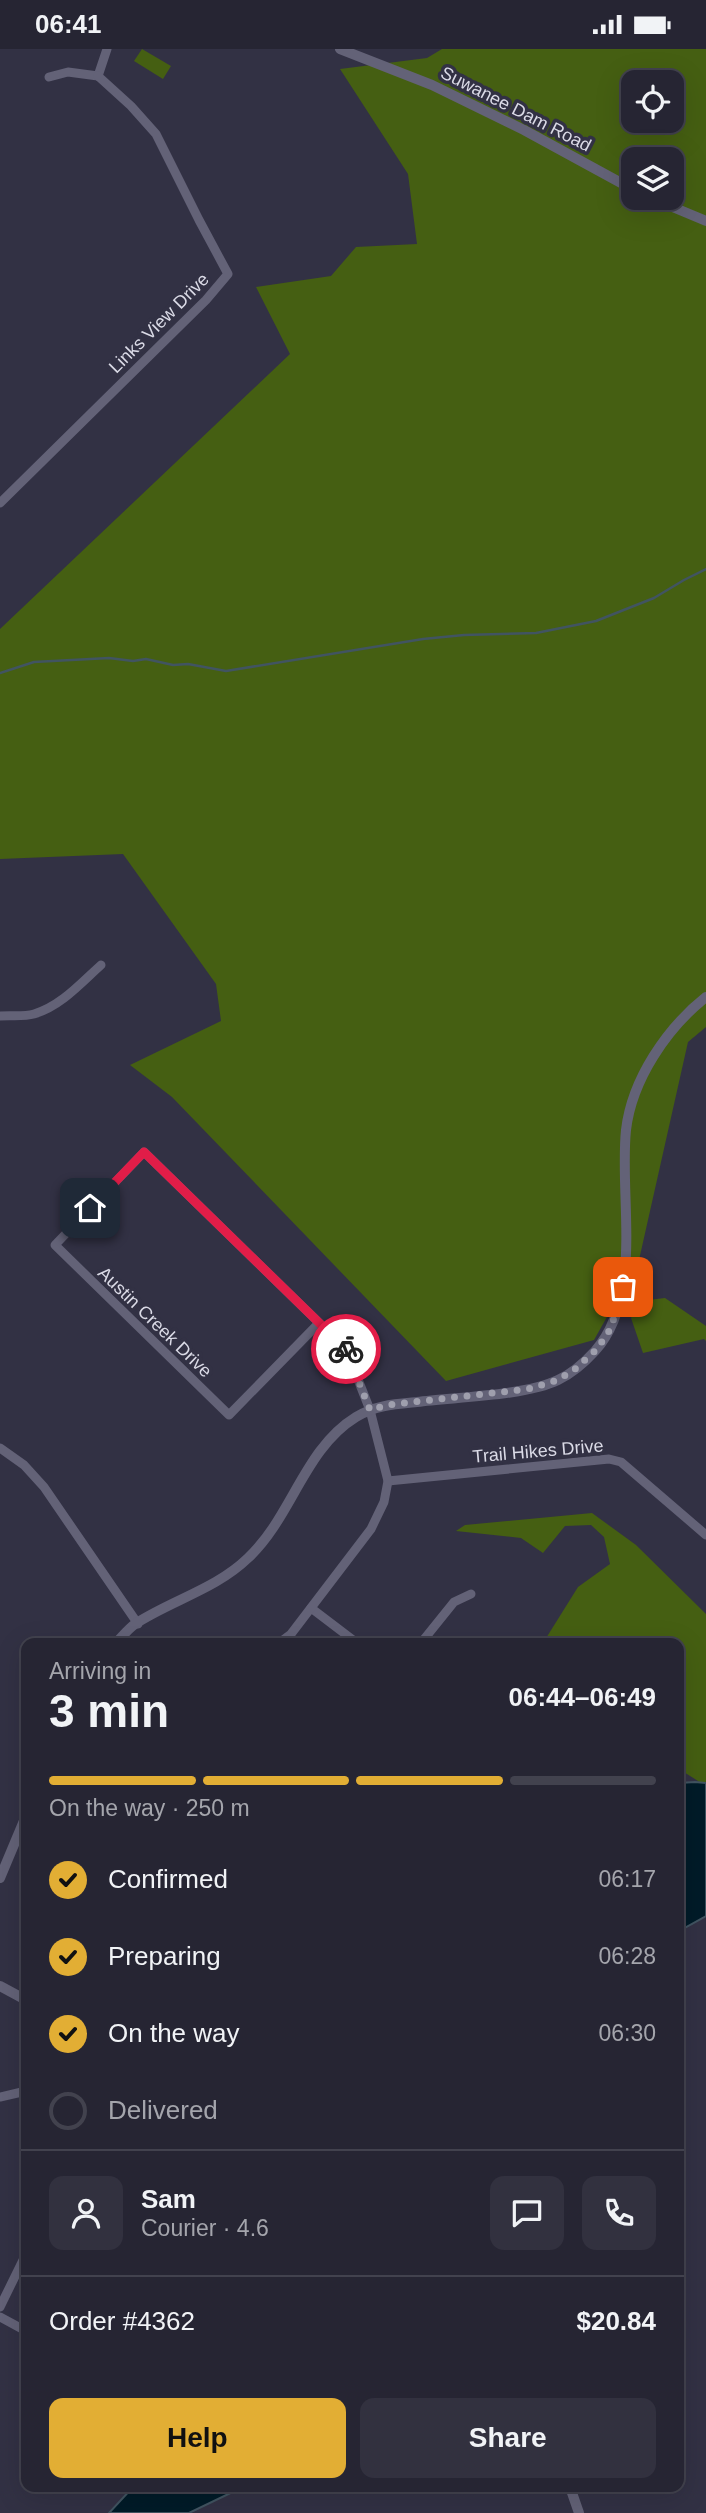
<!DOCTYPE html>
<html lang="en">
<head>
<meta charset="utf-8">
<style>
  body { margin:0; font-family:Arial,sans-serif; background:#32313f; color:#f1f3f6; height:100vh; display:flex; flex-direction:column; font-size:26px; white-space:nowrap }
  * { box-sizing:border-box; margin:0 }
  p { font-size:23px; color:#a4a5ac }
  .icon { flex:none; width:38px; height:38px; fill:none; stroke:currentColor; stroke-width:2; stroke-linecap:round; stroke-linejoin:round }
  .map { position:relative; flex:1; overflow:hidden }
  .details { position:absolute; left:21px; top:1589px; width:663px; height:854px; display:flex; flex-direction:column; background:#262533; border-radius:14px; box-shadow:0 7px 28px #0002,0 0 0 2px #42424e }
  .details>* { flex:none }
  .controls { position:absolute; left:621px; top:21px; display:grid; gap:14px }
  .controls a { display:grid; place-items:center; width:63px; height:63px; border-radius:14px; background:#262533; box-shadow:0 7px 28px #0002,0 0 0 2px #42424e; font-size:35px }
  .pin { position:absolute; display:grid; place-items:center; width:60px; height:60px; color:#fff; margin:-30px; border-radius:14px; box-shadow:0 4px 10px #0006 }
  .courier { position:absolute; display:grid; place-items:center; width:70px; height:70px; margin:-35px; border:5px solid #e11d48; border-radius:50%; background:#fff; color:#222; box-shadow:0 2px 9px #0007 }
  .summary em { font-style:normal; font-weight:600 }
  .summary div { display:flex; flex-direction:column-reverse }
  .summary { display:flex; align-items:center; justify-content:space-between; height:119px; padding:0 28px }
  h1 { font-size:46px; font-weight:600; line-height:52px }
  .bar { display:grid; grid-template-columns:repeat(4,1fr); gap:10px 7px; align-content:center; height:84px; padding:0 28px }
  .bar i { height:9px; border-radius:5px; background:#42424e }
  .bar .active { background:#e2ae34 }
  .bar p { grid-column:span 4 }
  .line { display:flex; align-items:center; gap:18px; padding:0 28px; border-top:2px solid #42424e }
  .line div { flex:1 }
  .round { display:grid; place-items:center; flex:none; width:74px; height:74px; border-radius:14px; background:#32313f }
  ol { padding:0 28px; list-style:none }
  li { display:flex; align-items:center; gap:21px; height:77px }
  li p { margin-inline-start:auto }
  li .icon { padding:7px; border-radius:50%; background:#e2ae34; color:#111; stroke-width:4 }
  li:last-child { color:#a4a5ac }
  li i { width:38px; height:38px; border:4px solid #42424e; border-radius:50% }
  .cta { display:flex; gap:14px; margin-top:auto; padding:14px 28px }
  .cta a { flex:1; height:80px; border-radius:14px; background:#e2ae34; color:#111; font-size:28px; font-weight:600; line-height:80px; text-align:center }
  .cta a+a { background:#32313f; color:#f1f3f6 }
  .status { display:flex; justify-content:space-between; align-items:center; height:49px; padding:0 35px; background:#262533; direction:ltr }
  .status svg { height:19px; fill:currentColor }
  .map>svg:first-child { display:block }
  .green { fill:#455f12; fill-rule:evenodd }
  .water { fill:#001b28; stroke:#415461; stroke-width:2 }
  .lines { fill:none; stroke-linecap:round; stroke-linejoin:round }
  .stream { stroke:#415461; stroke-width:2.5 }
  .minor { stroke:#636277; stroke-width:9 }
  .tertiary { stroke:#636277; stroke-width:10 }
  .done { stroke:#9f9fad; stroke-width:7; stroke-dasharray:0 12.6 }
  .route { stroke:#e11d48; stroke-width:9 }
  .labels { text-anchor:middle; stroke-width:7; stroke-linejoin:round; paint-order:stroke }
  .street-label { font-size:18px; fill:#dadae6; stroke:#323144 }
</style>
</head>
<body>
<div class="status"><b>06:41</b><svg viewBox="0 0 49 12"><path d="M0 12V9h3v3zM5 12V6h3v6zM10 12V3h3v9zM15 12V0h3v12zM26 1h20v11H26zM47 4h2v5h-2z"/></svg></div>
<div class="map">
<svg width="706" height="2464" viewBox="0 0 706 2464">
  <rect width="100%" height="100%" fill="#323144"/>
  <g class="green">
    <polygon points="142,0 171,17 163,30 134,12"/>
    <path d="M442,0H706V978L688,993L639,1211L594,1291L446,1332L172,1048L130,1016L221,972L216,935L123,805L0,810V580L290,305L256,238L331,227L356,198L417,195L408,125L340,20L427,9ZM634,33H672V72H634ZM634,110H672V149H634Z"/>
    <polygon points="665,1249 706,1277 706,1292 704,1290 643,1304 631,1269 640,1252"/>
    <polygon points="592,1464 636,1496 706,1565 706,1737 679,1720 679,1594 543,1594 578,1538 610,1515 604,1488 591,1476 565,1477 543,1504 521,1489 456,1482 465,1476"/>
  </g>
  <g class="water">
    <polygon points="695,1733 706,1734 706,1867 679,1882 679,1734"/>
    <polygon points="133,2438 243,2438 189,2464 109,2464"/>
  </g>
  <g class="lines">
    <polyline class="stream" points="0,624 34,613 109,609 133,612 146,610 173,616 188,615 226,622 423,590 464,586 536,584 596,572 654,549 684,531 706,520"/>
    <g class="minor">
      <polyline points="98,27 107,0"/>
      <polyline points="49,28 68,23 98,27"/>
      <polyline points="0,454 206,251 228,225 199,171 156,85 131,57 98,27"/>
      <path d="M0,967C11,966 23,968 34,965C61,957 81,934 101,916"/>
      <polyline points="0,1399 24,1416 44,1438 138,1575"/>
      <polyline points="388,1432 609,1410 621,1413 706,1486"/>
      <polyline points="311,1559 357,1594"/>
      <polyline points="279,1594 291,1585 371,1480 384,1453 388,1432 370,1361 346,1300 144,1103 55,1196 229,1366 319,1274"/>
      <polyline points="421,1594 454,1553 471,1545"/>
      <polyline points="0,2048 26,2042"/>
      <polyline points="0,2258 26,2205"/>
      <polyline points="0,2268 26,2282"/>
    </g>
    <g class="tertiary">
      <polyline points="340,0 432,36 524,81 634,141"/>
      <polyline points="651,149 706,172"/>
      <path d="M116,1594C122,1588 128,1580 135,1575C172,1551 216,1540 248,1509C292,1468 304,1400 356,1368C375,1356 396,1355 417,1353C456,1348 525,1347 558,1331C571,1325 585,1313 595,1302C644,1247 619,1148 626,1081C632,1030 667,979 706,948"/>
      <polyline points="0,1829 26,1767"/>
      <polyline points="0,1937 26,1951"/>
      <polyline points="570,2438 579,2464"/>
    </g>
  </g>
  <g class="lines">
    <polyline class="done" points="346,1300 370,1361 387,1356 528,1340 558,1331 575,1320 597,1300 611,1279 623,1238"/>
    <polyline class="route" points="90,1159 144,1103 346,1300"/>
  </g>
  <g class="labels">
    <g class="street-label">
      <text transform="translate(516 60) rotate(27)" y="6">Suwanee Dam Road</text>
      <text transform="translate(159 274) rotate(-45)" y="6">Links View Drive</text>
      <text transform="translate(155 1273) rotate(44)" y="6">Austin Creek Drive</text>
      <text transform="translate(538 1402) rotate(-5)" y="6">Trail Hikes Drive</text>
    </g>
  </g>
</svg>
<div class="controls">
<a><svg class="icon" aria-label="locate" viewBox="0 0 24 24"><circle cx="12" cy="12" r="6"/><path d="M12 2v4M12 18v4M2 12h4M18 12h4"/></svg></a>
<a><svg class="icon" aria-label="layers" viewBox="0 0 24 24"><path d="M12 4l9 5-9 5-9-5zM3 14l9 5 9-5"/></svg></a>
</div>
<div class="pin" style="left:623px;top:1238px;background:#ea580c"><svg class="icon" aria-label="bag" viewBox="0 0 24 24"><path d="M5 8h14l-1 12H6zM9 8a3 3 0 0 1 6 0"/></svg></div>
<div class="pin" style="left:90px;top:1159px;background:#1f2937"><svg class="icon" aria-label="home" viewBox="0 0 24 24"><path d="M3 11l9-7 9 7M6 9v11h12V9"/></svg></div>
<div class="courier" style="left:346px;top:1300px"><svg class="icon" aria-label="bike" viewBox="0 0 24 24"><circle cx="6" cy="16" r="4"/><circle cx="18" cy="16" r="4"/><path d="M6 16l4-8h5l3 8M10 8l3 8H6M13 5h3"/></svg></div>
<section class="details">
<div class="summary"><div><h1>3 min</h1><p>Arriving in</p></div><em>06:44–06:49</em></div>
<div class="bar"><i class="active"></i><i class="active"></i><i class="active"></i><i></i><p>On the way · 250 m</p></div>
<ol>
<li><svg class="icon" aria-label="check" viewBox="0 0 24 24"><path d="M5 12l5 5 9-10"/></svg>Confirmed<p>06:17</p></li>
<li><svg class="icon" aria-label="check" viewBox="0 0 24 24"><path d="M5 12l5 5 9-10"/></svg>Preparing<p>06:28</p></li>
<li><svg class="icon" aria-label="check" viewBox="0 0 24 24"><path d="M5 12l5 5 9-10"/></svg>On the way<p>06:30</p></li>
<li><i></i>Delivered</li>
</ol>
<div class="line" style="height:126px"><a class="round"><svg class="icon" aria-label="person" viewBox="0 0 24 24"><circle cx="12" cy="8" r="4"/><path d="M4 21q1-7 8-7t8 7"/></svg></a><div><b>Sam</b><p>Courier · 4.6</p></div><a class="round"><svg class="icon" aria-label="chat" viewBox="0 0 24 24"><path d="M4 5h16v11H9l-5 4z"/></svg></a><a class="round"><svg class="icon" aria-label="phone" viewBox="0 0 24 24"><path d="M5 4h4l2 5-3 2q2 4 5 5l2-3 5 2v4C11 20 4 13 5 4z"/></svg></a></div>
<div class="line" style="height:91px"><div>Order #4362</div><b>$20.84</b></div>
<div class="cta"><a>Help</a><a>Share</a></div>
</section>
</div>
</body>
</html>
